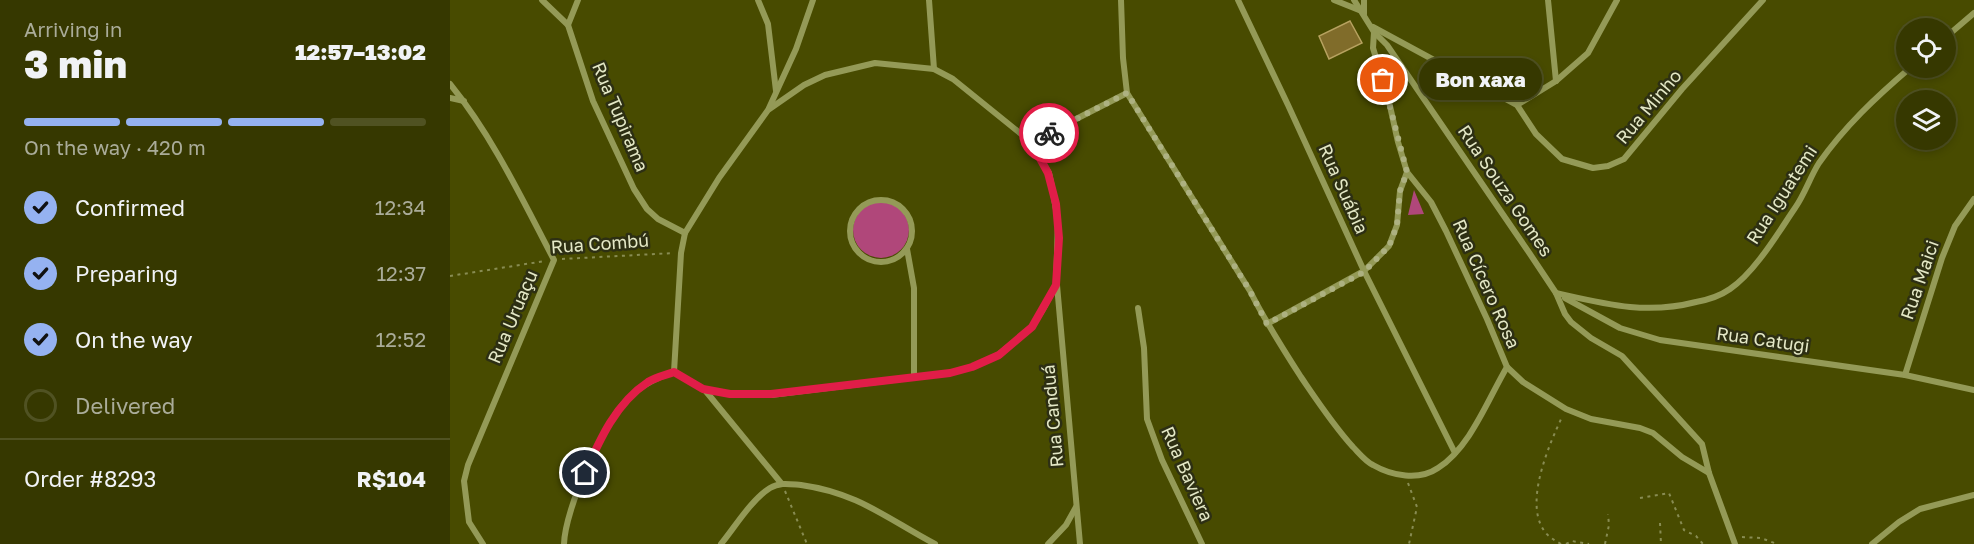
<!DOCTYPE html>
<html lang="en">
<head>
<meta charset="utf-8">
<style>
  body { margin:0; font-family:"Golos Text",sans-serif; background:#41430f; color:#f1f3f6; height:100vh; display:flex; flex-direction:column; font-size:22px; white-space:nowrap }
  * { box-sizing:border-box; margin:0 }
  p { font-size:20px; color:#aaac99 }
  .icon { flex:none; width:33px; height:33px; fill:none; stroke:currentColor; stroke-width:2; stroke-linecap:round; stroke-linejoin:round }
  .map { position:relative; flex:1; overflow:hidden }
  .side { display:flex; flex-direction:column; background:#363800; width:450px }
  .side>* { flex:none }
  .tools { position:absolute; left:1446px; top:18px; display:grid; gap:12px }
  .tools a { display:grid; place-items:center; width:60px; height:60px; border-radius:50%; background:#363800; box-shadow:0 3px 9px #0003,0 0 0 2px #505222; font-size:30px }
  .pin { position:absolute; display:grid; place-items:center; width:51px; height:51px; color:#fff; margin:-26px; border:3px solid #fff; border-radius:50%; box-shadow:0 2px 6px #0007 }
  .courier { position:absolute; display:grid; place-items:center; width:60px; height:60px; margin:-30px; border:4px solid #e11d48; border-radius:50%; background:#fff; color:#222; box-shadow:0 2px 8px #0007 }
  .bubble { position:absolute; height:42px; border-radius:21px; background:#363800; box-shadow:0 3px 9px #0003,0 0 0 2px #505222; font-size:20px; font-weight:800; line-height:42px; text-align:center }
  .overview em { font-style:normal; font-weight:800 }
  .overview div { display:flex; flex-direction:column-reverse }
  .overview { display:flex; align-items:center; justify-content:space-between; height:102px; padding:0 24px }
  h1 { font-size:39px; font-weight:800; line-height:45px }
  .bar { display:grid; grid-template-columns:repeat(4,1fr); gap:9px 6px; align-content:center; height:72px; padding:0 24px }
  .bar i { height:8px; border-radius:4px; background:#505222 }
  .bar .active { background:#95b2f1 }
  .bar p { grid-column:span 4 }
  .line { display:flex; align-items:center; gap:15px; padding:0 24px; border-top:2px solid #505222 }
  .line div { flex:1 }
  ol { padding:0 24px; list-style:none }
  li { display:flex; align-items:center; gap:18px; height:66px }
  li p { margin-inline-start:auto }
  li .icon { padding:6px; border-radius:50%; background:#95b2f1; color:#111; stroke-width:4 }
  li:last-child { color:#aaac99 }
  li i { width:33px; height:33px; border:3px solid #505222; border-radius:50% }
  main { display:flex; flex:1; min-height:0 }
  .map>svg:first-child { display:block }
  .green { fill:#b0477a }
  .building { fill:#806c2a; stroke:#b7a260; stroke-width:1.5 }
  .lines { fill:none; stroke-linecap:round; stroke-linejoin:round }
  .path { stroke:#888c52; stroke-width:2; stroke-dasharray:3 4.5; stroke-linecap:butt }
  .street { stroke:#949a57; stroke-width:6 }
  .done { stroke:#adb181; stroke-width:6; stroke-dasharray:0 10.8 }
  .route { stroke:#e11d48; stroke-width:8 }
  .labels { text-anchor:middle; stroke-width:5; stroke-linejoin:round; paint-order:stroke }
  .street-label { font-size:18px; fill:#e4e8c6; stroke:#2d2f13 }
</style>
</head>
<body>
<main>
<section class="side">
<div class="overview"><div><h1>3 min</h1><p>Arriving in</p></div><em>12:57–13:02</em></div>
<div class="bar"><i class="active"></i><i class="active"></i><i class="active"></i><i></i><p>On the way · 420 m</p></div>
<ol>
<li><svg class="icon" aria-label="check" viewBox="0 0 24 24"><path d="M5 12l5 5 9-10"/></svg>Confirmed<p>12:34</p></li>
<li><svg class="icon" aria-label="check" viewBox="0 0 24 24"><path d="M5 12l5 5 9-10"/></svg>Preparing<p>12:37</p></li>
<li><svg class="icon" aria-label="check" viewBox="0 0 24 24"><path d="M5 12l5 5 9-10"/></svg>On the way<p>12:52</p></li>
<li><i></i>Delivered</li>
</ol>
<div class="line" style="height:78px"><div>Order #8293</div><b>R$104</b></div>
</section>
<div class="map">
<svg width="1524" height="544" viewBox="0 0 1524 544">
  <rect width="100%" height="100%" fill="#484b00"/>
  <g class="green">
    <polygon points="964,190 974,214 958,215"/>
    <circle cx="431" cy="230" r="28"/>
  </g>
  <polygon class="building" points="900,21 912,43 879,59 869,36"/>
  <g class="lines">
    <g class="path">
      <polyline points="112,259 224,253"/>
      <polyline points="0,276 95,261"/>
      <polyline points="958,483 967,507 959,544"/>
      <polyline points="335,491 357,544"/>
      <polyline points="1190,498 1219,493 1234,530 1246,536 1253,544"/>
      <polyline points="1210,523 1211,544"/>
      <polyline points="1292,537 1311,538 1327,544"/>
      <path d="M1111,544C1104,540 1097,536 1093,529C1075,500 1099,445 1112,417"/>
      <polyline points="1116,544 1122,541 1139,544"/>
      <polyline points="1155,544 1159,525 1158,514"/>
    </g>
    <g class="street">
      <polyline points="92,0 118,25 143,101 184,189 197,209 208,219 235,233"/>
      <polyline points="308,0 318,24 326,91"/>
      <polyline points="479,0 484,69"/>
      <path d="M671,0L673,58L677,93L800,291C815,321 833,349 851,377C868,402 883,425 903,447C909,453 915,461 923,465C942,476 969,481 988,468C1020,448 1038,399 1057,367"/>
      <polyline points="788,0 838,105 914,271 1005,453"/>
      <polyline points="884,0 909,10"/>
      <polyline points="904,0 924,32 937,45 1080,254 1106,293 1115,314 1121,322 1141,338 1172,356 1252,444 1259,473 1285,544"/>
      <polyline points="1098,0 1106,81"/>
      <polyline points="914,14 914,0"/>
      <polyline points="118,25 128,0"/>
      <polyline points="923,27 1067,105 1086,134 1112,159 1143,168 1158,166 1174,159 1232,89 1313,0"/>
      <polyline points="924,32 923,48 938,97 948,142 957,172 981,202 996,231 1037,319 1057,367 1073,382 1116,409 1141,419 1190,428 1203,433 1232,457 1259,473"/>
      <polyline points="1496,37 1524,13"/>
      <polygon points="425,63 484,69 503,79 581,142 599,173 602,187 608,221 606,285 592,311 582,327 548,355 522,367 500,373 321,395 280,394 253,389 224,372 231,253 235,233 269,178 318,110 354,85 375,75"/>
      <path d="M0,84C43,137 72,199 104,260L18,465L14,481L19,522L33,544"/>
      <polyline points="0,98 14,101"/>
      <polyline points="1067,105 1106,81 1138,53 1167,0"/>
      <polyline points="319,108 346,49 363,0"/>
      <polyline points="581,142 677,93"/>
      <circle cx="431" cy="231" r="31"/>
      <polyline points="457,249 464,288 464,376"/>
      <polyline points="607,285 630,544"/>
      <path d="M1106,293C1155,304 1196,315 1246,302C1257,300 1270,296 1280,289C1305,272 1328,233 1345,208C1355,194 1360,177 1369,163C1395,126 1426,97 1460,68"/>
      <polyline points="1115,298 1170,328 1210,340 1455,375 1524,390"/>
      <polyline points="688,308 694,348 697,419 712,460 752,544"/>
      <polyline points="817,324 914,271 939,246 947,225 950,191 957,172"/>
      <polyline points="1455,375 1492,258 1505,226 1524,199"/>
      <polyline points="254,389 331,483"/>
      <path d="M114,544C115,509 154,420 180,397C193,384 207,378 224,372"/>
      <path d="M271,544C285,527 301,500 320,488C330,482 339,484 351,485C408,493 436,518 485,544"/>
      <polyline points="598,544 616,525 626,507"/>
      <polyline points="1422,544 1449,522 1470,509 1524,495"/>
    </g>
  </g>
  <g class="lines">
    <polyline class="done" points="599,133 677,93 800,291 817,324 914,272 939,246 942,239 947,225 950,191 957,172 933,80"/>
    <path class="route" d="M135,473C150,439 166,403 198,382C206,377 216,375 224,372L253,389L280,394H321L500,373L522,367L549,355L582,327L606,285L609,238L606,204L598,173L581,142L599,133"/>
  </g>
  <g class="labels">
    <g class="street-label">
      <text transform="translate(1199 107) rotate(-50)" y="6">Rua Minho</text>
      <text transform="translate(170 117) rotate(67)" y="6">Rua Tupirama</text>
      <text transform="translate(893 189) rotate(66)" y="6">Rua Suábia</text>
      <text transform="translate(1055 191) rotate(56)" y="6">Rua Souza Gomes</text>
      <text transform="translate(1332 195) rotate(-57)" y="6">Rua Iguatemi</text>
      <text transform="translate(150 244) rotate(-4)" y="6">Rua Combú</text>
      <text transform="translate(1470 280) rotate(-71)" y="6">Rua Maici</text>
      <text transform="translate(1036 284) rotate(66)" y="6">Rua Cícero Rosa</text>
      <text transform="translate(63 317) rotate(-67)" y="6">Rua Uruaçu</text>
      <text transform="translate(1313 340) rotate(8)" y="6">Rua Catugi</text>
      <text transform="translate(603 416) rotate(-95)" y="6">Rua Canduá</text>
      <text transform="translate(737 474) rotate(66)" y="6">Rua Baviera</text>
    </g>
  </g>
</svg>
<div class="tools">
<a><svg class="icon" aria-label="locate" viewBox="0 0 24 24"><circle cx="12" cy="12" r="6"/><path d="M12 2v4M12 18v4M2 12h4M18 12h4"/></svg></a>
<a><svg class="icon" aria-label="layers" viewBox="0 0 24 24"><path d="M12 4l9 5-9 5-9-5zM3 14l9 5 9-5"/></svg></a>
</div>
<div class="pin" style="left:933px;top:80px;background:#ea580c"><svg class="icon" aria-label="bag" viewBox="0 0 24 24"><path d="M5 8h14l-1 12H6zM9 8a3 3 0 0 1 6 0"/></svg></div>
<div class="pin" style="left:135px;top:473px;background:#1f2937"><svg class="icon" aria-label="home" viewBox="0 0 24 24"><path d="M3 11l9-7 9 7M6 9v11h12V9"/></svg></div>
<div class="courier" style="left:599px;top:133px"><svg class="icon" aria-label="bike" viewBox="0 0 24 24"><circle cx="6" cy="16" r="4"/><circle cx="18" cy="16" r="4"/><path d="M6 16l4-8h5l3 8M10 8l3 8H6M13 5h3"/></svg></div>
<div class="bubble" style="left:969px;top:58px;width:123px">Bon xaxa</div>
</div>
</main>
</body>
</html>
